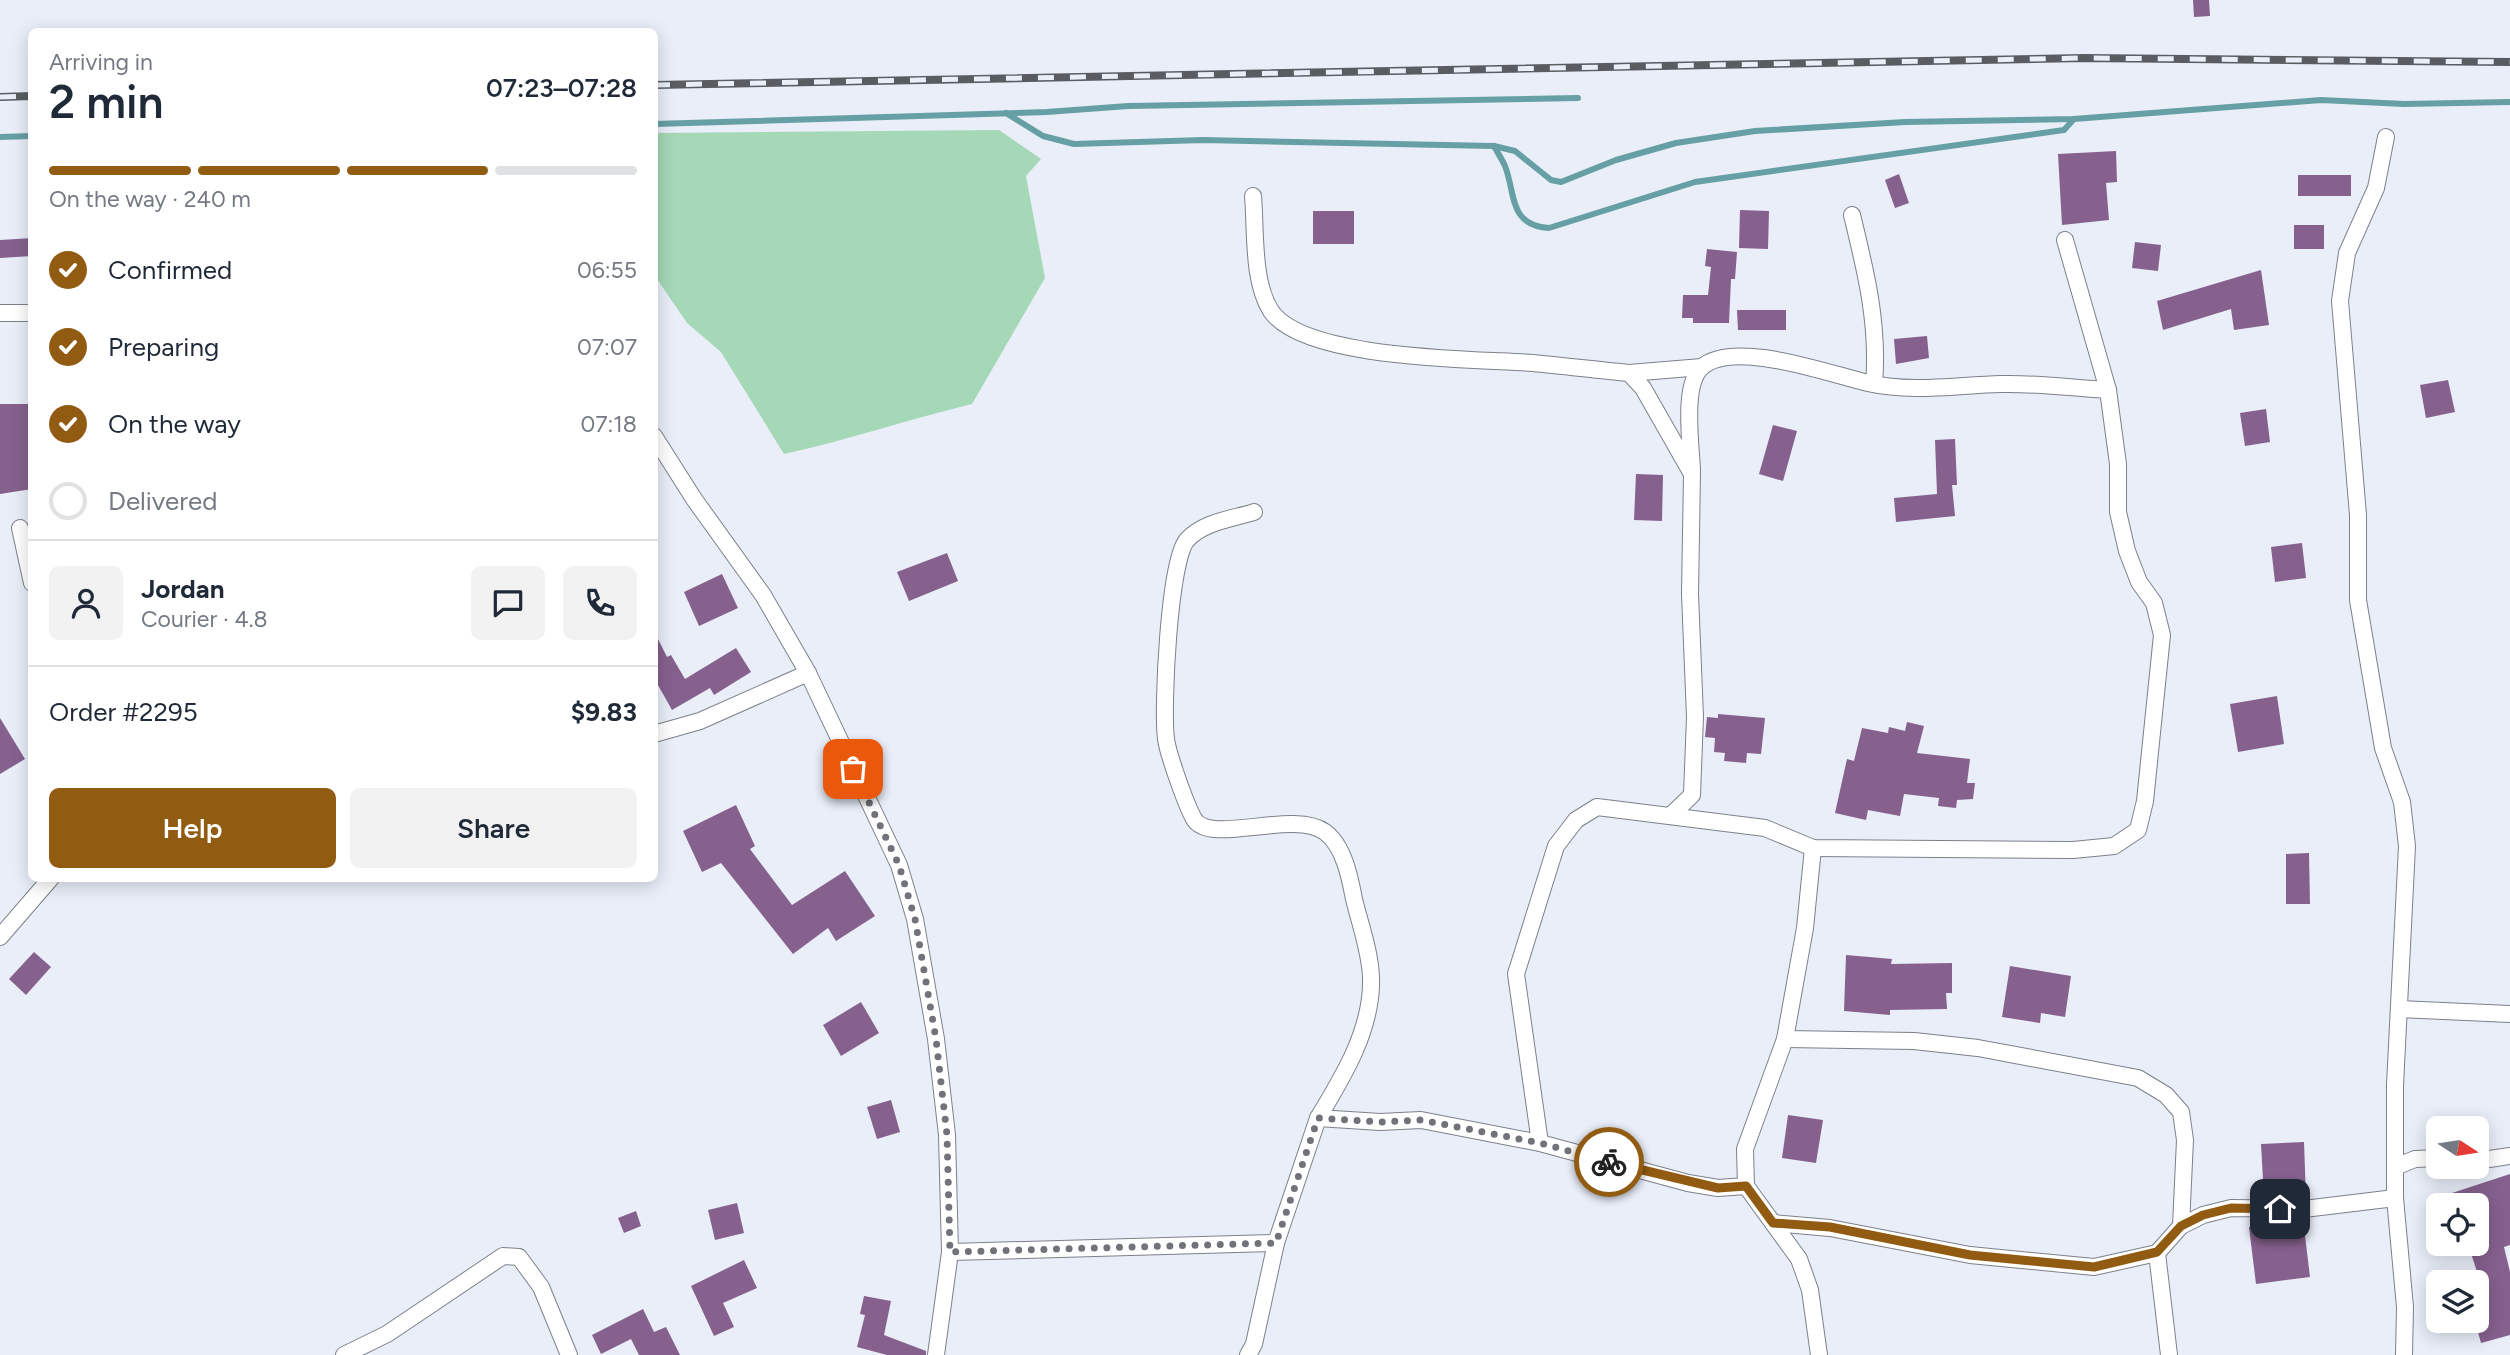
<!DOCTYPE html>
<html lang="en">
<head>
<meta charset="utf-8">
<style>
  body { margin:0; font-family:Figtree,sans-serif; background:#f2f2f3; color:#1f2937; height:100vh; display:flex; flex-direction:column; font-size:26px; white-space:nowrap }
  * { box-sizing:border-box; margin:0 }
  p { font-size:23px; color:#747a83 }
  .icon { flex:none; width:38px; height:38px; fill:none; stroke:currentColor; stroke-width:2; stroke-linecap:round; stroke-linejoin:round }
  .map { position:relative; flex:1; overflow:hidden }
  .side { position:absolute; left:28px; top:28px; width:630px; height:854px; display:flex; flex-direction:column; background:#fff; border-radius:10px; box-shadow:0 4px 18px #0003 }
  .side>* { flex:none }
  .needle { width:46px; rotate:102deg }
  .fabs { position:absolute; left:2426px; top:1116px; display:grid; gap:14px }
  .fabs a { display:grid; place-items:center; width:63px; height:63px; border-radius:10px; background:#fff; box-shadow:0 4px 18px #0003; font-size:35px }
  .pin { position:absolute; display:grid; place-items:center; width:60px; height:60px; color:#fff; margin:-30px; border-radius:14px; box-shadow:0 4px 10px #0006 }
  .courier { position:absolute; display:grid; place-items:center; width:70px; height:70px; margin:-35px; border:5px solid #925b12; border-radius:50%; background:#fff; color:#222; box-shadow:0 2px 9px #0007 }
  .head em { font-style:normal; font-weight:600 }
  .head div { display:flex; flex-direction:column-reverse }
  .head { display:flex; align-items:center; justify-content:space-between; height:119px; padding:0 21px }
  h1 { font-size:46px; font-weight:600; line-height:52px }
  .bar { display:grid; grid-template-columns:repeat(4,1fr); gap:10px 7px; align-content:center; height:84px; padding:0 21px }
  .bar i { height:9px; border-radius:5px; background:#e0e1e3 }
  .bar .active { background:#925b12 }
  .bar p { grid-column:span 4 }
  .line { display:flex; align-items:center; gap:18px; padding:0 21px; border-top:2px solid #e0e1e3 }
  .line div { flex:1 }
  .round { display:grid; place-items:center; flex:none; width:74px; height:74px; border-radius:10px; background:#f2f2f3 }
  ol { padding:0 21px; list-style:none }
  li { display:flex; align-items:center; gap:21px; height:77px }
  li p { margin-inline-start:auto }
  li .icon { padding:7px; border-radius:50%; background:#925b12; color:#fff; stroke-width:4 }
  li:last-child { color:#747a83 }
  li i { width:38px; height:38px; border:4px solid #e0e1e3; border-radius:50% }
  .primary-button { display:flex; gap:14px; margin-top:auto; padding:14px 21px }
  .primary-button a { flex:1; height:80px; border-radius:10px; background:#925b12; color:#fff; font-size:28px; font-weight:600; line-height:80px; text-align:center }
  .primary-button a+a { background:#f2f2f3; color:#1f2937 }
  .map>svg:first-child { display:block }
  .green { fill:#a5d8b7 }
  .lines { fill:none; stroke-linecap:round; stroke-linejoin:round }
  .stream { stroke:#669fa4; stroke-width:6 }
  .building { fill:#86618e }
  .minor-casing { stroke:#7c8089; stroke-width:18 }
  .minor { stroke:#fff; stroke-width:16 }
  .rail-casing { stroke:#595c61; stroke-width:8 }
  .rail { stroke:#e9eef9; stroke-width:5; stroke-dasharray:16; stroke-linecap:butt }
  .done { stroke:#70737a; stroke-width:7; stroke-dasharray:0 12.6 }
  .route { stroke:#925b12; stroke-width:9 }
</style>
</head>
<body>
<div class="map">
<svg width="2510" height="1355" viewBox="0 0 2510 1355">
  <rect width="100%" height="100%" fill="#e9eef9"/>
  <path class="green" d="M999,130L1041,159L1026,176L1045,278L972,404C909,419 848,440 784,454L721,352L687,323L655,276V133Z"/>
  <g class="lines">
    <g class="stream">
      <polyline points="1006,113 1043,136 1074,144 1203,140 1494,146 1515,151 1551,180 1561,182 1616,160 1676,143 1755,131 1905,122 2074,119 2321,100 2404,104 2510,102"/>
      <polyline points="654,124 1047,112 1128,106 1578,98"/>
      <polyline points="0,137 32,136"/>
      <path d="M1494,146C1497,152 1502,159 1505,166C1516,194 1508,225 1549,228L1695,182L2064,130L2074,119"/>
    </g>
  </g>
  <g class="building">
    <polygon points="2193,0 2209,0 2210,16 2194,17"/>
    <polygon points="2116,151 2117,182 2106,183 2109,220 2062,225 2058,154"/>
    <polygon points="1899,174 1909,203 1895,208 1885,180"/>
    <rect x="2298" y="175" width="53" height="21"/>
    <polygon points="1740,210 1769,211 1768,249 1739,248"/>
    <rect x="1313" y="211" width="41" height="33"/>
    <rect x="2294" y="225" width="30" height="24"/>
    <polygon points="32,238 32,256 0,258 0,240"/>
    <polygon points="2135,242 2161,245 2158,271 2132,268"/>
    <polygon points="1707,249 1737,252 1735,279 1731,279 1729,323 1693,323 1693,318 1682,318 1683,295 1708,295 1711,267 1705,266"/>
    <polygon points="2261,270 2269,325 2234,330 2231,309 2163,330 2157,301"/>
    <polygon points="1737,310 1786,310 1786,330 1738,330"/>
    <polygon points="1927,336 1929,358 1896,364 1894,339"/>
    <polygon points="2448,380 2455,412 2426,418 2420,385"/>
    <polygon points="0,404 32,404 32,489 0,494"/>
    <polygon points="2266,409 2270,442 2245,446 2240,413"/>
    <polygon points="1773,425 1797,431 1783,481 1759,474"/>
    <polygon points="1955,439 1957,485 1952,485 1955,516 1896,522 1894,498 1937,494 1935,440"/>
    <polygon points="1636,474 1663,475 1662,521 1634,520"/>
    <polygon points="2302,543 2306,578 2275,582 2271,547"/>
    <polygon points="947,553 958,581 909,601 897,572"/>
    <polygon points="722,574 738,608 699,626 684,592"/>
    <polygon points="654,631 667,657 671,655 685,679 736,648 751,672 714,695 710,688 672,710 654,678"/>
    <polygon points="2277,696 2284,744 2238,752 2230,704"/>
    <polygon points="1718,714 1765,718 1761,754 1747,753 1746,763 1724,761 1725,753 1714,752 1715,738 1705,737 1707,717 1718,718"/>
    <polygon points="0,718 25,759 0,774"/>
    <polygon points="1907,722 1924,726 1917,753 1970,759 1967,783 1975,783 1973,799 1957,800 1956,808 1938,806 1939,798 1904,794 1900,816 1868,810 1866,820 1835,813 1847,759 1854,761 1862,728 1888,733 1889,727 1905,731"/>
    <polygon points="736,805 755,846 750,849 792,905 845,871 875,916 836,941 828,928 793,954 721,863 702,872 683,831"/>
    <polygon points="2309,853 2310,904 2286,904 2286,854"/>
    <polygon points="34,952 51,967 26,995 9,979"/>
    <polygon points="1846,955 1892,959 1891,964 1952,963 1952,993 1946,993 1947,1009 1890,1010 1890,1015 1844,1011"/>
    <polygon points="2010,966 2071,976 2065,1017 2041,1013 2040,1023 2002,1017"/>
    <polygon points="861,1002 879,1033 841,1056 823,1025"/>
    <polygon points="891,1100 900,1132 877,1139 867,1107"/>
    <polygon points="1788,1115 1823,1120 1816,1163 1782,1158"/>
    <polygon points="2304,1142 2306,1198 2264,1198 2261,1144"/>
    <polygon points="2510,1174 2510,1245 2504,1247 2510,1272 2510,1335 2481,1343 2476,1325 2478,1275 2468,1244 2476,1244 2476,1206 2456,1206 2452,1193"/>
    <polygon points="737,1203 744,1233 715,1240 708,1210"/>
    <polygon points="636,1211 641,1226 624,1233 618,1218"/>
    <polygon points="2265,1219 2303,1219 2310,1277 2256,1284 2249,1227 2265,1225"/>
    <polygon points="744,1260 757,1288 723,1303 734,1327 714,1336 691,1286"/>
    <polygon points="864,1296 891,1301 884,1335 926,1351 926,1355 887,1355 857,1347 865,1315 860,1314"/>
    <polygon points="643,1309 654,1332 666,1327 680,1355 639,1355 631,1339 601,1354 592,1335"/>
  </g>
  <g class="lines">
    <g class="minor-casing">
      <g id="minor">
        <polyline points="2386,137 2376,188 2347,253 2340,301 2358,515 2358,600 2383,748 2402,802 2407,846 2395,1085 2395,1198"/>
        <path d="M1253,196C1256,231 1252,281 1271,311C1304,360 1476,359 1533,363C1565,366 1597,370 1629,373L1643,388L1692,474L1690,594L1695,717L1692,795L1670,816"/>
        <path d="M1852,215C1866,272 1879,325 1874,384"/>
        <polyline points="0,313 32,313"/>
        <polyline points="1629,373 1702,367"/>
        <polyline points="654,436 694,499 763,595 808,673 899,865 915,919 936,1039 947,1135 950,1252 936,1355"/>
        <path d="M1692,470C1691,444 1682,384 1702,367C1734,339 1830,374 1868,383C1912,393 1957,385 2001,384C2037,383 2073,388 2108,390"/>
        <path d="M1254,512C1232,519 1203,522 1187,540C1169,560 1162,708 1166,739C1168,754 1186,805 1194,819C1210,846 1293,809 1325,832C1344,846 1350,878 1354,899C1360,924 1370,951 1371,977C1373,1028 1343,1077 1318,1118"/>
        <polyline points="20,528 32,583"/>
        <polyline points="654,734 700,721 808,673"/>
        <polyline points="0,937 51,878"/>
        <polyline points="2399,1009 2510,1014"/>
        <polyline points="1785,1039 1914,1041 1978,1048 2138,1078 2166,1095 2181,1112 2185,1140 2181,1226"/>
        <polyline points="1540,1143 1688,1183 1718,1188 1746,1186 1745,1149 1785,1039 1805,928 1813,848"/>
        <polyline points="2476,1161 2510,1156"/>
        <polyline points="2395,1167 2415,1159 2438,1158"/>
        <polyline points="1746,1186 1799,1259 1810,1290 1819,1355"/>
        <polyline points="1773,1223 1830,1228 1970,1255 2094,1267 2157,1253 2181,1226 2203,1215 2231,1208 2304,1209 2395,1198 2405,1307 2404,1355"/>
        <polyline points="950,1252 1276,1243"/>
        <polyline points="2157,1253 2169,1355"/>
        <polyline points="344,1355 387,1334 503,1256 519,1257 541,1287 569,1355"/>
        <polyline points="1248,1355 1254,1344 1276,1243 1318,1118 1380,1122 1421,1120 1540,1143 1516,974 1556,846 1576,820 1597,807 1765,828 1813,848 2073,850 2114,846 2138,830 2145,801 2162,635 2154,603 2139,582 2127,551 2118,512 2118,464 2108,390 2065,240"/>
      </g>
    </g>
    <use href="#minor" class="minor"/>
    <g class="rail-casing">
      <g id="rail">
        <polyline points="654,85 2084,58 2510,62"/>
        <polyline points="0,97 32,96"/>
      </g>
    </g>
    <use href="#rail" class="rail"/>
  </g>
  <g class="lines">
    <polyline class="done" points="853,769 899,865 915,919 936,1039 947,1135 950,1252 1276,1243 1318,1118 1380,1122 1421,1120 1540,1143 1609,1162"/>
    <polyline class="route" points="1609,1162 1718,1188 1746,1186 1773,1223 1830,1227 1970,1255 2094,1267 2157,1252 2181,1226 2203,1215 2231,1208 2280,1209"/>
  </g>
</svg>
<div class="fabs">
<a><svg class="needle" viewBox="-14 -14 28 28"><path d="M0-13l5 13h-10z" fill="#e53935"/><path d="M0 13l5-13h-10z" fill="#747a83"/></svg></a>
<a><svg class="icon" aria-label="locate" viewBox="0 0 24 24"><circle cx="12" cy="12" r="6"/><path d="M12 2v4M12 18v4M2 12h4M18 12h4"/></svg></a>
<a><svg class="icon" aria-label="layers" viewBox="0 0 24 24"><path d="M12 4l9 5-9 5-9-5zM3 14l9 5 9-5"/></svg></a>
</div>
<div class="pin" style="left:853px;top:769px;background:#ea580c"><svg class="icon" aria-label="bag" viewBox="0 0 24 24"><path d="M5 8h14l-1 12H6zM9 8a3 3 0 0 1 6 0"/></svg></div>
<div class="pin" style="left:2280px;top:1209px;background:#1f2937"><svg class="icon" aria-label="home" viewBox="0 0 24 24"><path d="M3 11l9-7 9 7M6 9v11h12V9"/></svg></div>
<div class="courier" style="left:1609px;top:1162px"><svg class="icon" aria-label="bike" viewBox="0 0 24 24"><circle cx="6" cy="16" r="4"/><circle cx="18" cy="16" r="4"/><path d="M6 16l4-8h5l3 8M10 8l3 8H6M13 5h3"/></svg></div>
<section class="side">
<div class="head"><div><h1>2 min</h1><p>Arriving in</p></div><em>07:23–07:28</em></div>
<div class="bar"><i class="active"></i><i class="active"></i><i class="active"></i><i></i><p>On the way · 240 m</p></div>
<ol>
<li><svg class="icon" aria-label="check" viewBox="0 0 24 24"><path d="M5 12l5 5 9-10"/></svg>Confirmed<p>06:55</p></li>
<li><svg class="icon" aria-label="check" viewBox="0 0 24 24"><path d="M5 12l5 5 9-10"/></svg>Preparing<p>07:07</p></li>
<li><svg class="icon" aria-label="check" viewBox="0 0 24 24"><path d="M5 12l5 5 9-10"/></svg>On the way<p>07:18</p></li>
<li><i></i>Delivered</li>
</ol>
<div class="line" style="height:126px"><a class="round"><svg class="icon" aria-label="person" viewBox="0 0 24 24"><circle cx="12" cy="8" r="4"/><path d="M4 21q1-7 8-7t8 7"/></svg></a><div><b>Jordan</b><p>Courier · 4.8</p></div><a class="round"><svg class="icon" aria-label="chat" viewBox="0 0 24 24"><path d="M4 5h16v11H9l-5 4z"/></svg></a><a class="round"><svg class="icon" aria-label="phone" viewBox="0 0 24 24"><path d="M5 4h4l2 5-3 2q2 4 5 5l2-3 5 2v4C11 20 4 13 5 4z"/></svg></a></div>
<div class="line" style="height:91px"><div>Order #2295</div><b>$9.83</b></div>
<div class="primary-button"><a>Help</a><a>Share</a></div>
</section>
</div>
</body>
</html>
